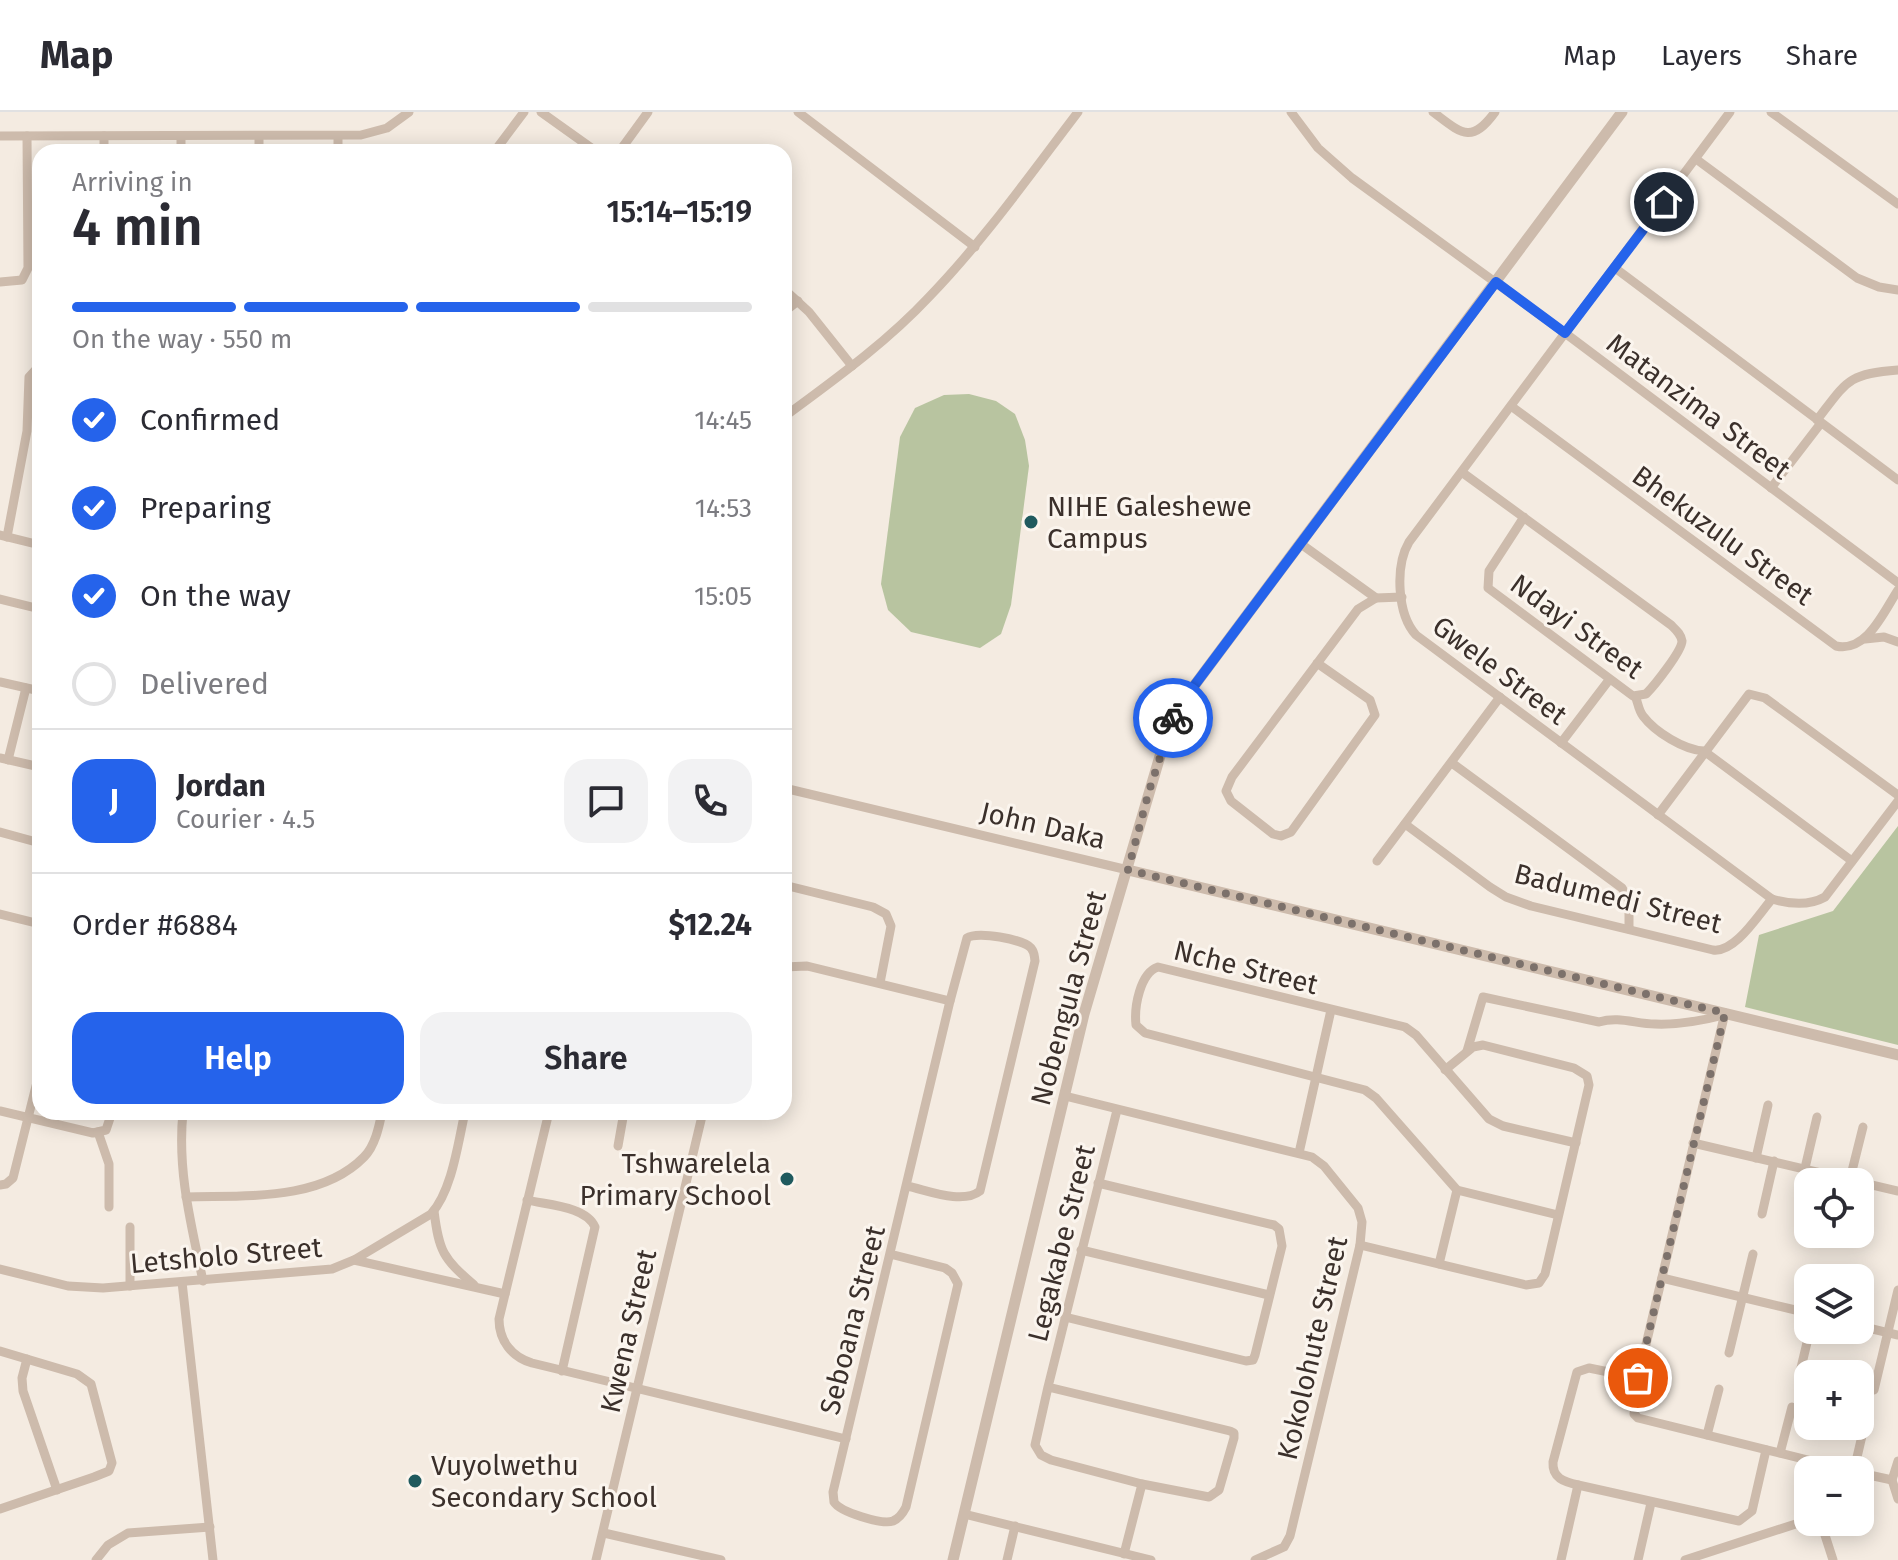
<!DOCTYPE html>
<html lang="en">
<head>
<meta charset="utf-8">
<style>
  body { margin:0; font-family:"Fira Sans",sans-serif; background:#f2f2f3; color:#2b2b33; height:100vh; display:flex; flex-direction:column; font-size:30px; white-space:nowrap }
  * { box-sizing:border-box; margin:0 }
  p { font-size:26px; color:#7c7c81 }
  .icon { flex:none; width:44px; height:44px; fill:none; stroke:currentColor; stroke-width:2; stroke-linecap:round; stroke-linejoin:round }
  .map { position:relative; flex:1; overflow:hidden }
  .drawer { position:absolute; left:32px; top:32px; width:760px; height:976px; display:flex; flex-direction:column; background:#fff; border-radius:24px; box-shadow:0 4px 20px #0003 }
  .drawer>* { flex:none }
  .controls { position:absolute; left:1794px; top:1056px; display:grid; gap:16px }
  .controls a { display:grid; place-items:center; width:80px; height:80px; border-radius:16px; background:#fff; box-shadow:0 4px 20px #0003; font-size:40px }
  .pin { position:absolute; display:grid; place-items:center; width:68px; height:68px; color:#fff; margin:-34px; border:4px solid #fff; border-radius:50%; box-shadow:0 2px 8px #0007 }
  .courier { position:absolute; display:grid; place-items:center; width:80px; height:80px; margin:-40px; border:6px solid #2563eb; border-radius:50%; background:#fff; color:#222; box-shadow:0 2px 10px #0007 }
  .summary em { font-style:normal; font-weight:600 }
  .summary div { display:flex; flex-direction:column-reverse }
  .summary { display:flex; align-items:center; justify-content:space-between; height:136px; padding:0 40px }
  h1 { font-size:52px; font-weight:600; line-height:60px }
  .bar { display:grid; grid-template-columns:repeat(4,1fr); gap:12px 8px; align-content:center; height:96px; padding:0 40px }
  .bar i { height:10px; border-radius:6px; background:#e1e1e2 }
  .bar .on { background:#2563eb }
  .bar p { grid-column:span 4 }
  .line { display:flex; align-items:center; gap:20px; padding:0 40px; border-top:2px solid #e1e1e2 }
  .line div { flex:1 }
  .round { display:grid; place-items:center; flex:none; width:84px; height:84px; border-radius:24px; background:#f2f2f3 }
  ol { padding:0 40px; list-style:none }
  li { display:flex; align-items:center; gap:24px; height:88px }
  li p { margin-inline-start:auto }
  li .icon { padding:8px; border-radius:50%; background:#2563eb; color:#fff; stroke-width:4 }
  li:last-child { color:#7c7c81 }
  li i { width:44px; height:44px; border:4px solid #e1e1e2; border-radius:50% }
  .action { display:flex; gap:16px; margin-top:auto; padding:16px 40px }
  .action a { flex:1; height:92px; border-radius:24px; background:#2563eb; color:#fff; font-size:32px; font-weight:600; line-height:92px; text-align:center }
  .action a+a { background:#f2f2f3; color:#2b2b33 }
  header { display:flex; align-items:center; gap:48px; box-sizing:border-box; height:112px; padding:0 40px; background:#fff; border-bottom:2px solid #e1e1e2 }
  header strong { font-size:38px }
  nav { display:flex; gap:44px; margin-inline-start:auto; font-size:28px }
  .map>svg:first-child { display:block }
  .green { fill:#b8c4a0 }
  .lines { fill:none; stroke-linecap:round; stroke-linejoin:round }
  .minor { stroke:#cdbbac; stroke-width:9 }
  .tertiary { stroke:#cdbbac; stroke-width:11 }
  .done { stroke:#7c716b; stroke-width:8; stroke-dasharray:0 14.4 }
  .route { stroke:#2563eb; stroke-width:10 }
  .poi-dot { fill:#1f5a5e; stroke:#fbf5ee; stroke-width:3 }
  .labels { text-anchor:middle; stroke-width:6; stroke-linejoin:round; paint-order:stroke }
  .street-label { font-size:28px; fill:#3b302b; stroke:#fbf5ee }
  .poi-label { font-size:28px; fill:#3b302b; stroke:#fbf5ee; text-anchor:start }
</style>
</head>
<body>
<header>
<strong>Map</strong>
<nav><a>Map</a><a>Layers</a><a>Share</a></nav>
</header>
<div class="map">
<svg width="1898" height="1448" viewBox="0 0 1898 1448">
  <rect width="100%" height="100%" fill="#f4ebe1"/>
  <g class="green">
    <polygon points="969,282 996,289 1015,302 1025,328 1029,354 1011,493 1001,522 980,536 911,520 888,498 881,472 900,325 915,296 944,283"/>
    <polygon points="1898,714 1898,933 1745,895 1759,823 1833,799"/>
  </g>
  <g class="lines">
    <g class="minor">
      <polyline points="541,0 597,40"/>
      <polyline points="798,0 975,135"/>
      <polyline points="1291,0 1318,36 1352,66 1565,221 1898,471"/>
      <path d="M1433,0C1461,21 1471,33 1495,0"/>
      <path d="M1730,0L1409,430C1395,454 1397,502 1416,523L1772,787C1789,792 1809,794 1825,785L1898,689"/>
      <polyline points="1771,0 1898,92"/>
      <polyline points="0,24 361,23 387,16 409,0"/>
      <polyline points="104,24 104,40"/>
      <polyline points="181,24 181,40"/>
      <polyline points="259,24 259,40"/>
      <polyline points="338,40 338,24"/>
      <polyline points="494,40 524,0"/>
      <polyline points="619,40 648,0"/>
      <polyline points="1696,47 1857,166 1879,175 1898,178"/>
      <polyline points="1615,156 1898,368"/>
      <polyline points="0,170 22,168 28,156 27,24"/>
      <polyline points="784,177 809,200 852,254"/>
      <polyline points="784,200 798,189"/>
      <path d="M1511,294L1836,534C1867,541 1884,499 1898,478"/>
      <path d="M784,305C834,268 886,231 929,185C984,128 1030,63 1078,0"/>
      <path d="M1817,308C1847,269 1847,262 1898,258"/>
      <path d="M1463,361L1671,513C1676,518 1681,522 1682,529C1682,539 1654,574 1646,582L1633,584L1488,476L1489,459L1524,405"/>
      <polyline points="1771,376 1821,311"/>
      <polyline points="0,423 40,433"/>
      <polyline points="7,425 27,319 29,265 40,253"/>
      <polyline points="1301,432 1376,486"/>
      <polyline points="0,487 40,497"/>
      <polyline points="1865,527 1884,525 1898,530"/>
      <polyline points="1317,551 1370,588 1375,603 1291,720 1281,724 1273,722 1231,689 1226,679 1232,665 1358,497 1376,486 1402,485"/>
      <polyline points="0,570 40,579"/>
      <path d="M1636,586C1638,592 1639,599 1643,604C1655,620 1684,638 1704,639L1852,749"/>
      <polyline points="1561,631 1609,568"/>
      <polyline points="0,646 40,655"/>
      <polyline points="8,648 26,576"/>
      <polyline points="1452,651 1622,776 1629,789 1629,817"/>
      <polyline points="784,676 1128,758"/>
      <polyline points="1658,703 1749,582 1765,586 1898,683"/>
      <path d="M1405,712L1490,775L1506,785L1531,794L1713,838C1735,841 1758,803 1772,787"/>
      <polyline points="0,720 40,731"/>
      <polyline points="1377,749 1500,585"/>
      <polyline points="784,773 873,795 886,802 891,814 880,871"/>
      <polyline points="0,802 40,812"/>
      <polyline points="784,855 807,854 950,889"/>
      <polyline points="1725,901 1638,1266 1634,1302 1638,1306 1848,1358"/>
      <path d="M1467,939L1483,885L1599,910C1619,904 1636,912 1655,912C1680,913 1701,909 1724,903"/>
      <polyline points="1065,984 1312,1045 1324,1054 1358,1096 1362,1110 1360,1133 1290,1424 1284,1435 1255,1448"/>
      <polyline points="0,999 93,1021 106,1018 112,1000"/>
      <path d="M183,1000C177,1058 191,1112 203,1169"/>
      <path d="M549,1000L499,1207C499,1229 512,1245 532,1251L846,1327"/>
      <polyline points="98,1020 109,1052 109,1095"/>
      <polyline points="1693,1031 1898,1079"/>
      <polyline points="618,1034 624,1000"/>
      <polyline points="1299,1041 1331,898"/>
      <polyline points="1756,1046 1768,993"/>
      <polyline points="1805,1056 1817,1005"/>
      <polyline points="1850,1067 1863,1015"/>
      <polyline points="0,1073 6,1072 13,1066 40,958"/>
      <path d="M186,1085C243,1083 320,1090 364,1045C375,1034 379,1015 382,1000"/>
      <path d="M527,1088C547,1093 586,1094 595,1115L562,1259"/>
      <path d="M434,1099C439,1140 443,1146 474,1173"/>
      <polyline points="1762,1102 1774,1049"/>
      <path d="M1558,1103L1457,1078L1376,986L1365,978L1145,921L1136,913C1134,895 1140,861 1158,855L1405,915L1416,923L1489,1007L1503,1014L1576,1031"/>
      <polyline points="1360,1133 1526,1173 1539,1171 1545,1162 1589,973 1587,964 1574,956 1483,933 1473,935 1445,958"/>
      <polyline points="1081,1138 1269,1183"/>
      <path d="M890,1142L945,1156L952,1161L958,1172L906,1395C903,1401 900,1406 893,1409C882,1413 840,1400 834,1390L833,1380L950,889L967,826C977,819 1023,827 1031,836C1035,841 1034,843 1035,849L980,1079C962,1093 927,1078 907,1074"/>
      <polyline points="354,1148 505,1182"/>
      <polyline points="1439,1152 1457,1078"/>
      <path d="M0,1157L68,1174L103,1176L332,1157L354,1148L431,1102C452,1079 458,1031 465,1000"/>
      <polyline points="1662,1166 1808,1201"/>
      <polyline points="1822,1166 1824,1158"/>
      <polyline points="182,1170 213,1448"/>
      <polyline points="130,1174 130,1115"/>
      <polyline points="1065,1205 1246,1249 1253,1248 1255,1243 1282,1134 1279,1117 1274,1113 1098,1071"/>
      <polyline points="1860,1214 1898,1223"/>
      <polyline points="0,1239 77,1262 91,1272 112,1351 109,1359 94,1365 0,1397"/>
      <polyline points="1729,1241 1753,1142"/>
      <polyline points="27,1247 22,1266 23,1279 57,1378"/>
      <polyline points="1800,1260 1810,1218"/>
      <path d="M1638,1266L1589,1256L1577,1260L1553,1350C1552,1366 1564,1370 1578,1373L1739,1409L1752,1399L1766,1338"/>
      <polyline points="1048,1275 1230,1319 1234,1321 1234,1326 1219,1378 1209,1385 1142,1372 1051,1348 1041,1343 1035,1333 1048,1275 1117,998"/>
      <polyline points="1874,1278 1898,1178"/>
      <polyline points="1707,1323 1719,1277"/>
      <polyline points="1780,1341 1792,1295"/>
      <polyline points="1854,1358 1865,1311"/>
      <polyline points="1860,1361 1892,1368 1898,1349"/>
      <polyline points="1892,1368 1898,1387"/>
      <polyline points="964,1402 1151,1448"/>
      <polyline points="1817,1410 1823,1417 1833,1448"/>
      <polyline points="604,1421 721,1448"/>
      <polyline points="1124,1442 1142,1372"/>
      <polyline points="96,1448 108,1433 128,1421 210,1415"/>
      <polyline points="596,1448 703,1000"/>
      <polyline points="1007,1448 1015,1414"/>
      <polyline points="1561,1448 1578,1373"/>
      <polyline points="1638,1448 1651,1391"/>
      <polyline points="1685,1448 1808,1408"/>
    </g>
    <g class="tertiary">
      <polyline points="1128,758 1898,943"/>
      <polyline points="953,1448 1084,902 1168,617 1188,582 1622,0"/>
    </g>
  </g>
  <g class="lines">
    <polyline class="done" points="1173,606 1149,679 1128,758 1725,901 1638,1266"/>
    <polyline class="route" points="1173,606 1188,582 1496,170 1565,221 1664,90"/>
  </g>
  <g class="poi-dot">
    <circle cx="1031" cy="410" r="8"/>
    <circle cx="787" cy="1067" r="8"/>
    <circle cx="415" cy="1369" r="8"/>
  </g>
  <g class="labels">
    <g class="street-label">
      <text transform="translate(1699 294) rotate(37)" y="10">Matanzima Street</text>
      <text transform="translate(1723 423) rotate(36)" y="10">Bhekuzulu Street</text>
      <text transform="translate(1577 514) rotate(36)" y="10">Ndayi Street</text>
      <text transform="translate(1500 558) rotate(37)" y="10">Gwele Street</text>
      <text transform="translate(1043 713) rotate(13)" y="10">John Daka</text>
      <text transform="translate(1618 786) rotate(14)" y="10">Badumedi Street</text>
      <text transform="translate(1246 855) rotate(14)" y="10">Nche Street</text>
      <text transform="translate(1068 886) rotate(-75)" y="10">Nobengula Street</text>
      <text transform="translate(1061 1131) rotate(-76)" y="10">Legakabe Street</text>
      <text transform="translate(226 1143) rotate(-5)" y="10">Letsholo Street</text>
      <text transform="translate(852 1208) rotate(-76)" y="10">Seboana Street</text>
      <text transform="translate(628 1219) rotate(-77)" y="10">Kwena Street</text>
      <text transform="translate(1312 1236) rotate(-77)" y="10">Kokolohute Street</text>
    </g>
    <g class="poi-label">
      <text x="1047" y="404">NIHE Galeshewe<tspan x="1047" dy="32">Campus</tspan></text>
      <text x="771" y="1061" text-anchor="end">Tshwarelela<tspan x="771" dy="32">Primary School</tspan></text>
      <text x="431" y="1363">Vuyolwethu<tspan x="431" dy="32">Secondary School</tspan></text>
    </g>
  </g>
</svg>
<div class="controls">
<a><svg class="icon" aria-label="locate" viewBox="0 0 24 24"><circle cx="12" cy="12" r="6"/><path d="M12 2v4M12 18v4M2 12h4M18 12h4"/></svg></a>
<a><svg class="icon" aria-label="layers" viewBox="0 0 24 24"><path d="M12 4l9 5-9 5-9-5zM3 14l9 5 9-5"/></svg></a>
<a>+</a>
<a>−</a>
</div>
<div class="pin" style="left:1638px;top:1266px;background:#ea580c"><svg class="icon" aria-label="bag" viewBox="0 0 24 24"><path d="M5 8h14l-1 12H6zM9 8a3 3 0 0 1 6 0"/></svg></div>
<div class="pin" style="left:1664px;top:90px;background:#1f2937"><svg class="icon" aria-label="home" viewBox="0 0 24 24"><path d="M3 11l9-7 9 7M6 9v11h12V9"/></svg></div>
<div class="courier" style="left:1173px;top:606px"><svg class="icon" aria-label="bike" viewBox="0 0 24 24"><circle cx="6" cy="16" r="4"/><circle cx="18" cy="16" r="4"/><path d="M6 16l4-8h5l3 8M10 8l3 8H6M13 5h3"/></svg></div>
<section class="drawer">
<div class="summary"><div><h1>4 min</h1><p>Arriving in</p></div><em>15:14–15:19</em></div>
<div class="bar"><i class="on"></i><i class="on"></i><i class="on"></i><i></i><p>On the way · 550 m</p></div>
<ol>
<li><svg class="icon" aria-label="check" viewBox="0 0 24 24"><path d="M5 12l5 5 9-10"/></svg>Confirmed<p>14:45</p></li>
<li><svg class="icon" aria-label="check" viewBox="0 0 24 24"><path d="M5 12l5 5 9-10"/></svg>Preparing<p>14:53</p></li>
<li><svg class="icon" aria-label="check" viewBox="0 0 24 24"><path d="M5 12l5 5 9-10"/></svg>On the way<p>15:05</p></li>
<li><i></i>Delivered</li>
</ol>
<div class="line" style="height:144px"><b class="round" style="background:#2563eb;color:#fff">J</b><div><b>Jordan</b><p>Courier · 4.5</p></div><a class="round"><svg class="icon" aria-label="chat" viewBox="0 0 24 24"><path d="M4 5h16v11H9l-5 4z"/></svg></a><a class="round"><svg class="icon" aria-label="phone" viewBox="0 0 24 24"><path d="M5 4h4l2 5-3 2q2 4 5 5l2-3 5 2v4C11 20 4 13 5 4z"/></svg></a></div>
<div class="line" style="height:104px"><div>Order #6884</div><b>$12.24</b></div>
<div class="action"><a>Help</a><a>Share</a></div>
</section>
</div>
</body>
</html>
